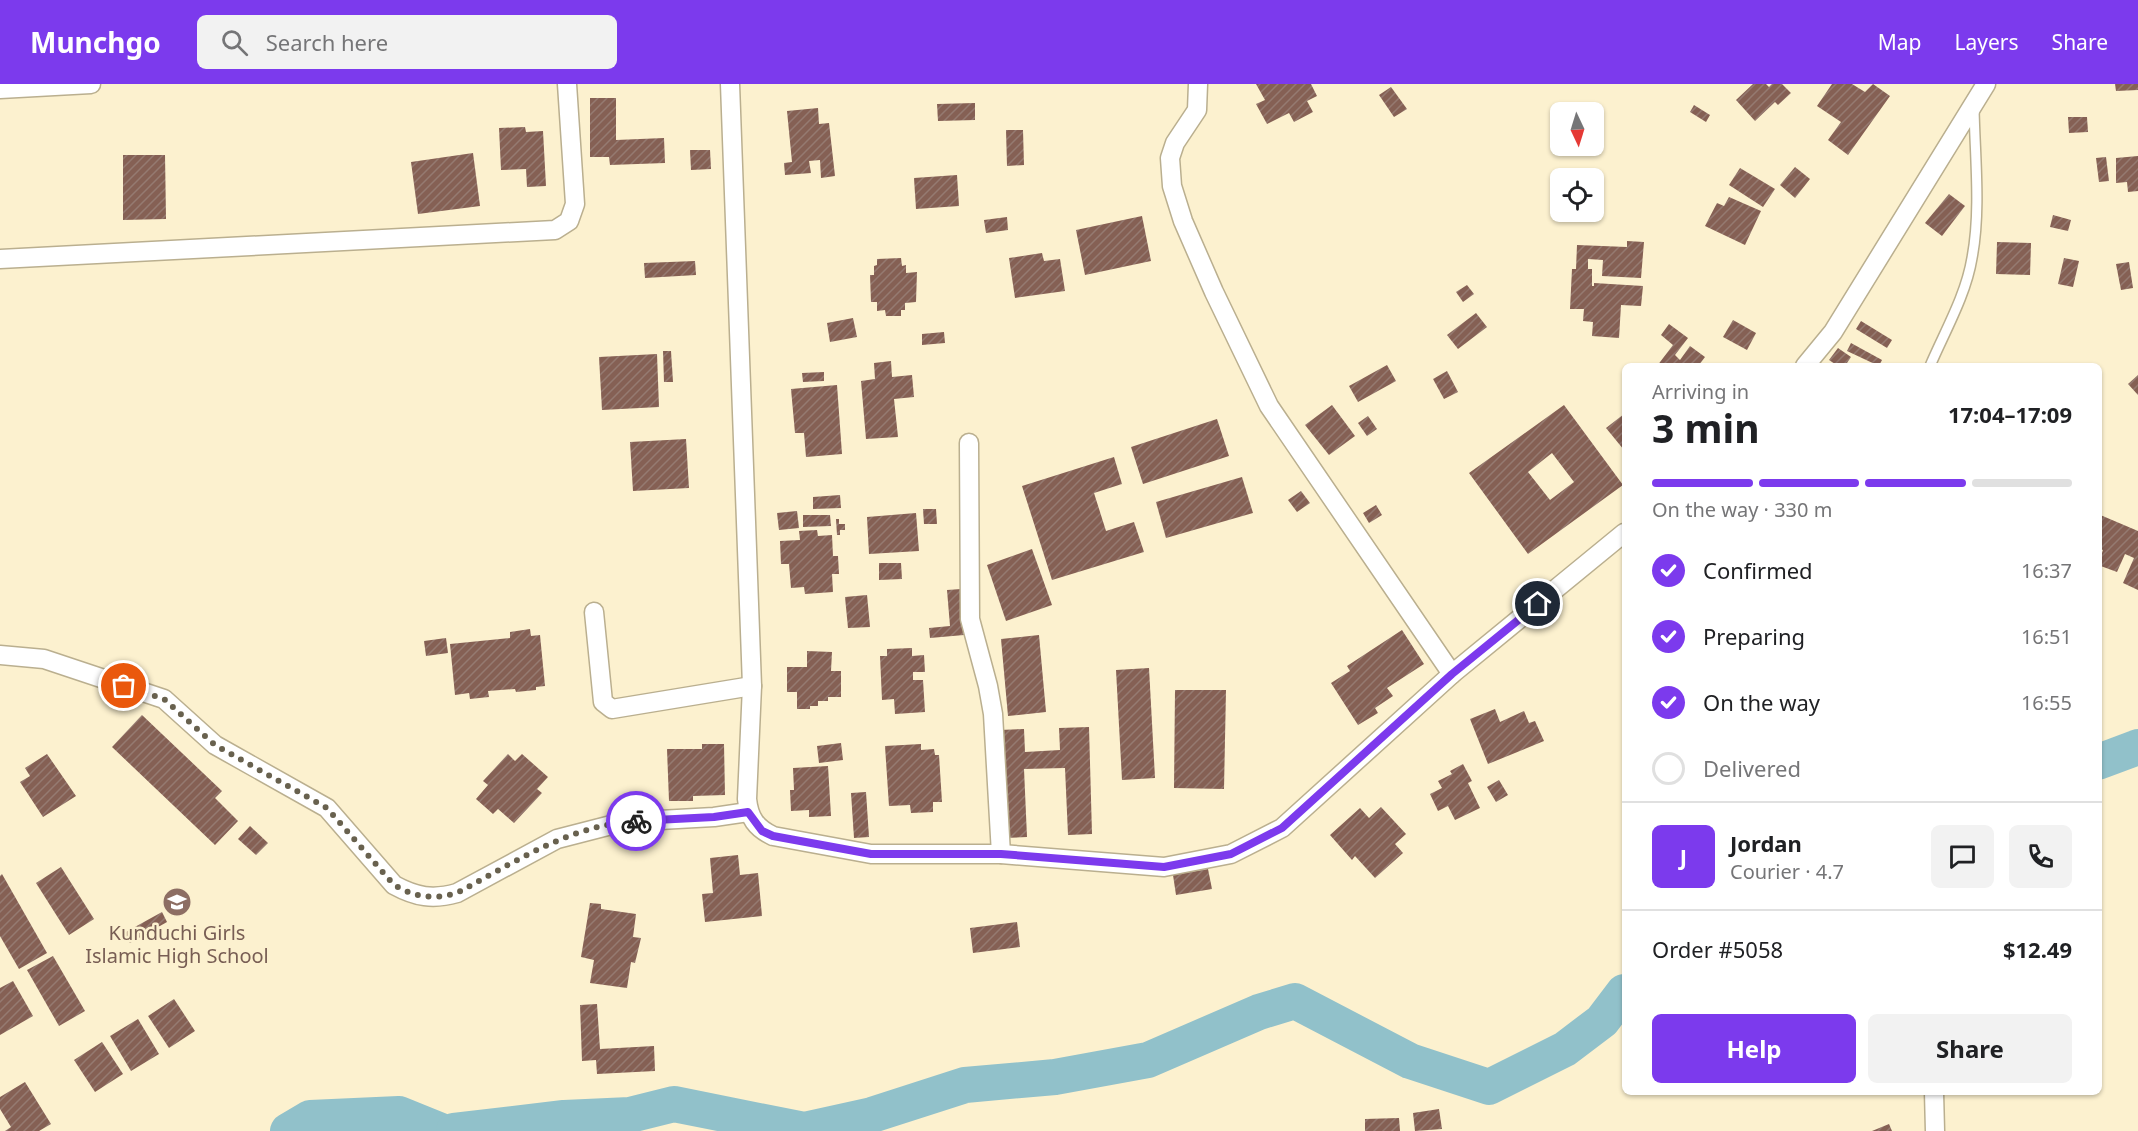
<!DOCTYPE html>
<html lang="en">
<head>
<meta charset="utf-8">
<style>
  body { margin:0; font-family:"Noto Sans",sans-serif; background:#f2f2f2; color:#202124; height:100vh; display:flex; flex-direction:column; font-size:22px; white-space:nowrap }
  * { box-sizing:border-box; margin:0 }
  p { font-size:20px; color:#757577 }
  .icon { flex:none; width:33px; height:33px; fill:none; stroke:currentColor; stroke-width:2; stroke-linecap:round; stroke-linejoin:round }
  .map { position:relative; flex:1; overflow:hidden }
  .side { position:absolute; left:1622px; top:279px; width:480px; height:732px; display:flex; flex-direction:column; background:#fff; border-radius:9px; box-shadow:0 2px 4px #0004 }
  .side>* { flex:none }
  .needle { width:39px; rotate:176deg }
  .fabs { position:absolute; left:1550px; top:18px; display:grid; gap:12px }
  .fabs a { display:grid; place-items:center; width:54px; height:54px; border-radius:9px; background:#fff; box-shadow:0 2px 4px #0004; font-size:30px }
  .pin { position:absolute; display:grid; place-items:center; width:51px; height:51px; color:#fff; margin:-26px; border:3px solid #fff; border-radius:50%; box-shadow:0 2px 6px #0007 }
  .courier { position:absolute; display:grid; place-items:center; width:60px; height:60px; margin:-30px; border:4px solid #7c3aed; border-radius:50%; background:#fff; color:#222; box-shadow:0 2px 8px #0007 }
  .summary em { font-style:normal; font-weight:700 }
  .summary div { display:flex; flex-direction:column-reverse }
  .summary { display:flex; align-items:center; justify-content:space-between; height:102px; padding:0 30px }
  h1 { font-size:39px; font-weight:700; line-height:45px }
  .bar { display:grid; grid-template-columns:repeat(4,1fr); gap:9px 6px; align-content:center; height:72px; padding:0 30px }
  .bar i { height:8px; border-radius:4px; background:#e0e0e0 }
  .bar .current { background:#7c3aed }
  .bar p { grid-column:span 4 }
  .line { display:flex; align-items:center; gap:15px; padding:0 30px; border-top:2px solid #e0e0e0 }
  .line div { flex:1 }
  .round { display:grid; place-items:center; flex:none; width:63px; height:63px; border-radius:9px; background:#f2f2f2 }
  ol { padding:0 30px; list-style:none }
  li { display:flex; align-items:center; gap:18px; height:66px }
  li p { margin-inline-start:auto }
  li .icon { padding:6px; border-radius:50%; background:#7c3aed; color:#fff; stroke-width:4 }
  li:last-child { color:#757577 }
  li i { width:33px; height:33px; border:3px solid #e0e0e0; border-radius:50% }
  .cta { display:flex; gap:12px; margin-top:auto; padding:12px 30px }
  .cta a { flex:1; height:69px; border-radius:9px; background:#7c3aed; color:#fff; font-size:24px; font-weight:700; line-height:69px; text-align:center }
  .cta a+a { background:#f2f2f2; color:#202124 }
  header { display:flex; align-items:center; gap:36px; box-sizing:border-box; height:84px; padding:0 30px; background:#7c3aed; color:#fff }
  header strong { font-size:28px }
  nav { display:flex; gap:33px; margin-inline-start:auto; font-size:21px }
  .search { width:420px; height:54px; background:#f2f2f2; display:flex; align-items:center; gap:15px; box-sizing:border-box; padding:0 21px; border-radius:9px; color:#757577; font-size:22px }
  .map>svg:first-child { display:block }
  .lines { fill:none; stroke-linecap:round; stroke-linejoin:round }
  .river { stroke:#91c1ca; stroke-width:36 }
  .building { fill:url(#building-hatch); fill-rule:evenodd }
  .lane-casing { stroke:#baaf8f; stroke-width:12 }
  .street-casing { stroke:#baaf8f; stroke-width:21 }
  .lane { stroke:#fff; stroke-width:9 }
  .street { stroke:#fff; stroke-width:18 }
  .done { stroke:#68614e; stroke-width:6; stroke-dasharray:0 10.8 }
  .route { stroke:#7c3aed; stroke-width:8 }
  .labels { text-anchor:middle; stroke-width:5; stroke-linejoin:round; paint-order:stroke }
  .education-label { font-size:20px; fill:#785e54; stroke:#fcf1cf }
</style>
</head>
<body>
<header>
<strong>Munchgo</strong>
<div class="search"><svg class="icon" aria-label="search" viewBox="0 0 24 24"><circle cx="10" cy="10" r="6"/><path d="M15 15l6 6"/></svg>Search here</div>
<nav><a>Map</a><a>Layers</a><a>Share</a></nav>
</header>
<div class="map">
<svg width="2138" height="1047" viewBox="0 0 2138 1047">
  <defs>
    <pattern id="building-hatch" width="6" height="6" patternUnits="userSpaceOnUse" patternTransform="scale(1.5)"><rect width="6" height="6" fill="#856054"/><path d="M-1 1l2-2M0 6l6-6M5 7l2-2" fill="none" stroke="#957a71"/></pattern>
  </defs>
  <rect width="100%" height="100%" fill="#fcf1cf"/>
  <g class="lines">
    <g class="river">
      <polyline points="2098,678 2138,663"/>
      <polyline points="288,1047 310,1034 399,1030 441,1047"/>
      <polyline points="454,1047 564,1034 630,1031 674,1020 804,1046 872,1031 965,1001 1055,993 1148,976 1259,928 1295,917 1410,977 1489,1003 1565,965 1602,937 1624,908"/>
    </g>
  </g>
  <g class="building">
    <polygon points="1256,0 1311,0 1317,12 1307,17 1313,28 1294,38 1289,29 1267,40 1256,20 1265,16"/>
    <polygon points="1753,0 1766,0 1769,3 1772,0 1782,0 1791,9 1778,21 1775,18 1755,37 1736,16"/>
    <polygon points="1832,0 1852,0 1865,8 1873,0 1890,12 1848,71 1828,56 1841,38 1817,22"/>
    <polygon points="2115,0 2138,0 2138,6 2116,7"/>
    <polygon points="1391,3 1407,25 1394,33 1379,11"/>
    <polygon points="590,14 616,14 616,56 664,54 665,79 610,81 609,73 590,73"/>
    <polygon points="975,19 975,36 938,37 937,20"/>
    <polygon points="1694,21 1710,31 1706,38 1690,28"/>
    <polygon points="818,24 819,40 829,39 835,92 821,94 820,76 809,77 811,89 785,91 784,79 792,78 787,27"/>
    <polygon points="2068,33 2087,33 2088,48 2069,49"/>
    <polygon points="525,43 526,48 543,47 546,102 527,103 526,85 501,86 499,44"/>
    <polygon points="1006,46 1023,46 1024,81 1007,82"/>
    <polygon points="690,66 710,66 711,85 691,86"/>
    <polygon points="473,69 480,122 418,130 411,78"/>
    <polygon points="123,71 165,71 166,135 123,136"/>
    <polygon points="2138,72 2138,107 2128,108 2127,98 2116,99 2116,74"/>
    <polygon points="2106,73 2109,97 2099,98 2096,74"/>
    <polygon points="1795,83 1810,95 1795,114 1780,101"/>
    <polygon points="1740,84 1775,105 1763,123 1729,101"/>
    <polygon points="957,91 959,122 916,125 914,94"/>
    <polygon points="1949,110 1965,122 1942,152 1925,139"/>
    <polygon points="1729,113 1761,127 1745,161 1705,142 1717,119 1724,122"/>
    <polygon points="2053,131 2071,136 2068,147 2050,143"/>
    <polygon points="1142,132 1151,177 1085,191 1076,146"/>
    <polygon points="1007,133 1008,146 986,149 984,136"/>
    <polygon points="1627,157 1644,158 1641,194 1602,192 1603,176 1588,175 1588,185 1592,185 1592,202 1594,202 1594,199 1643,202 1641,222 1621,221 1619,254 1592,252 1593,238 1583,237 1584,225 1570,225 1572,185 1576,185 1577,161 1627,163"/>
    <polygon points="1997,158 2031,159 2030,191 1996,190"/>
    <polygon points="1042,169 1044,177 1060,175 1065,207 1015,214 1009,174"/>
    <polygon points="901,174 902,182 906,181 906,189 917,188 916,218 905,219 905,226 901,226 901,232 886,232 885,226 877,227 877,218 871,218 870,191 874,191 874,182 877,181 877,175"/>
    <polygon points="2064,174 2079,177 2073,203 2058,200"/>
    <polygon points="695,177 696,191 645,194 644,179"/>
    <polygon points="2129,178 2133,204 2121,206 2116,180"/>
    <polygon points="1467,201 1474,210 1463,218 1456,208"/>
    <polygon points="1476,229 1487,243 1458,265 1447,251"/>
    <polygon points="853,234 857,253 830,258 827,239"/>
    <polygon points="1733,236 1756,249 1747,266 1723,253"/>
    <polygon points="1861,237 1892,256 1887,264 1856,245"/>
    <polygon points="1669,240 1688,254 1675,271 1680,276 1690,262 1705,273 1699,281 1701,282 1657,282 1673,261 1661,251"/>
    <polygon points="944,248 945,259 922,261 922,250"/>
    <polygon points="1851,259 1882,276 1879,282 1847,267"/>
    <polygon points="1838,264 1851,273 1845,282 1838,282 1829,276"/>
    <polygon points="663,267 671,267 673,298 664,298"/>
    <polygon points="657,270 659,323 602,326 599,273"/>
    <polygon points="891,277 892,293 912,291 914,313 894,315 898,353 866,355 861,297 875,295 874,279"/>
    <polygon points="1387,281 1396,297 1358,318 1349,302"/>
    <polygon points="1447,287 1458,308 1444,315 1433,295"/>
    <polygon points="824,288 824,297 803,298 802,289"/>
    <polygon points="2138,291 2138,311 2128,300"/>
    <polygon points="837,301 842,370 806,373 804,349 795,349 791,305"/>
    <polygon points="1332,321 1355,352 1329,371 1305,341"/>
    <path d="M1564,321L1623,401L1528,470L1469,389ZM1552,369L1574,398L1550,416L1528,388Z"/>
    <polygon points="1624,330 1624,366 1606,344"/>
    <polygon points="1368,332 1377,345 1367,352 1358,339"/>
    <polygon points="1217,335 1229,372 1143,400 1131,363"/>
    <polygon points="686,355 689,404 633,407 630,358"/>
    <polygon points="1114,373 1122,400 1094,409 1106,447 1134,438 1144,468 1052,496 1022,402"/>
    <polygon points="1242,393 1253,429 1166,454 1156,418"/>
    <polygon points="1301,407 1310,419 1297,428 1288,416"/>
    <polygon points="840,411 841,424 813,425 813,413"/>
    <polygon points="1376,421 1382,431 1369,439 1363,429"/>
    <polygon points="923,425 936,425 937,440 924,440"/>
    <polygon points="797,427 799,444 779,446 777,429"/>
    <polygon points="916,429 919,467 869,470 867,433"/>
    <polygon points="2098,430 2138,447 2138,506 2123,499 2134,474 2125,470 2117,488 2098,481 2103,466 2098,464"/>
    <polygon points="803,431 830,431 831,442 803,443"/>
    <polygon points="836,435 839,435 839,440 845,440 845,446 840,446 840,451 837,451"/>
    <polygon points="817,446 818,452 832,451 833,472 838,472 839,490 832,490 833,508 805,510 804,503 791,504 789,480 781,480 780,457 800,456 799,447"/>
    <polygon points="1032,465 1052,521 1006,537 987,481"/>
    <polygon points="879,479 901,479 902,495 879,496"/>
    <polygon points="961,505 964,551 930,554 929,544 950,542 947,506"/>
    <polygon points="867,511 870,543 848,544 845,513"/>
    <polygon points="530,545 531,552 540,551 545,602 536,603 536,606 516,608 515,605 488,607 489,613 470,615 469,609 455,611 450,560 510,554 510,548"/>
    <polygon points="1402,546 1424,580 1387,604 1393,612 1375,624 1378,629 1358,641 1331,599 1350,587 1347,582"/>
    <polygon points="1039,551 1046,628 1008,632 1001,555"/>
    <polygon points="446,554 448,569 426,572 424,557"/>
    <polygon points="912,564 912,572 924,571 925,588 913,588 913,596 923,596 925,628 895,630 894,615 882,616 880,572 887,572 887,565"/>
    <polygon points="807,567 832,568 831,587 841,587 841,613 828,613 828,617 818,617 818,622 810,622 810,625 797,625 797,608 787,608 787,583 807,583"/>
    <polygon points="1149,584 1155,694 1122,696 1116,586"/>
    <polygon points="1175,606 1226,606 1224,705 1174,704"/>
    <polygon points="1495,625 1500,638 1524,627 1529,639 1535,637 1544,657 1488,680 1470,635"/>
    <polygon points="142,631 222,707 215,714 238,737 215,761 112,663"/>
    <polygon points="1089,643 1092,750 1068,751 1065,684 1024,685 1027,753 1003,754 999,646 1024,645 1025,668 1060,666 1059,644"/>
    <polygon points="841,659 843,676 819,679 817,662"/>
    <polygon points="702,660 724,660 725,711 693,712 693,717 669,717 667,665 702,665"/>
    <polygon points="921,660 921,666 934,665 935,671 939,671 942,718 933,718 933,728 911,729 910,721 889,722 885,662"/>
    <polygon points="47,670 76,712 43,733 20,698 30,692 25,684"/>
    <polygon points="508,670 515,677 522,670 548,693 537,705 542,709 514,739 498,725 493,730 476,715 488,701 483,697"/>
    <polygon points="1463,680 1472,697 1468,699 1480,724 1455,736 1448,722 1438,727 1430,710 1442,704 1438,697 1452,690 1450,687"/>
    <polygon points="828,682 831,732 809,733 809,726 791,727 790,706 794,706 793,684"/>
    <polygon points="1499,696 1508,711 1496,718 1487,703"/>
    <polygon points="866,708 869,753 854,754 851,709"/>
    <polygon points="1381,723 1406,750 1395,760 1403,769 1375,794 1355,772 1352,776 1330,751 1360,724 1369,734"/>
    <polygon points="250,742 268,759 256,771 238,755"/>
    <polygon points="738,771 740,791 758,789 762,832 705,838 702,810 713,809 710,774"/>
    <polygon points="61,783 94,835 69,851 36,799"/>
    <polygon points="1208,785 1212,805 1176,811 1173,791"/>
    <polygon points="2,790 47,869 19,885 0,852 0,792"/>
    <polygon points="590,819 601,820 601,825 636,830 633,853 641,854 635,879 631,878 627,904 590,899 594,876 581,873"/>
    <polygon points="162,828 167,838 130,859 124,849"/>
    <polygon points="1017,838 1020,863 973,869 970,844"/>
    <polygon points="53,872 85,927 59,942 27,886"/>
    <polygon points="13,897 33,932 0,951 0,904"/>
    <polygon points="174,915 195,947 169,964 148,932"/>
    <polygon points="597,920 600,965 654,962 655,987 597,990 596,976 582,977 580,921"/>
    <polygon points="138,935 159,970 131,987 110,952"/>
    <polygon points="102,958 123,990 95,1008 74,976"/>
    <polygon points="25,998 51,1040 39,1047 5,1047 11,1043 0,1025 0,1013"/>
    <polygon points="1439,1025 1442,1045 1415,1047 1413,1029"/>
    <polygon points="1399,1034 1400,1047 1365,1047 1365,1035"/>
    <polygon points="1889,1040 1892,1047 1872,1047"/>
  </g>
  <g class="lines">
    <g class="lane-casing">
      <path id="lane" d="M1930,282C1945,247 1966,211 1972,174C1981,127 1975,73 1974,25"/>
    </g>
    <g class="street-casing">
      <g id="street">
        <path d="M730,0L752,602L747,715C749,734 756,744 773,752L871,770H1001L1164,783L1231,770L1282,744L1452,590L1624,449"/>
        <polyline points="1198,0 1197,26 1175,59 1170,74 1172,102 1183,137 1214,208 1269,322 1452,590"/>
        <polyline points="0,5 91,0"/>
        <polyline points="0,175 555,146 569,137 575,120 567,0"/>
        <polyline points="1805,282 1833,248 1986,0"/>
        <polyline points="969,359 970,535 988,602 993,630 1001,770"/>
        <polyline points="594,528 603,618 612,625 752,602"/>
        <path d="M0,571L44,575L164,615L215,661L327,724L394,801C416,813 433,816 457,809L557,755L623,738L714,733L748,728"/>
        <polyline points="1934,1008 1935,1047"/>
      </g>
    </g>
    <use href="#lane" class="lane"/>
    <use href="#street" class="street"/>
  </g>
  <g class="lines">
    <path class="done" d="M124,602L164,615L215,661L327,724L394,801C415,813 433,816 457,809C513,779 570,741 636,737"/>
    <polyline class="route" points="636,737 714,733 748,728 762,747 773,752 871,770 1001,770 1164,783 1231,770 1282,744 1452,590 1538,520"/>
  </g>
  <defs>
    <g id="school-disc" transform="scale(1.5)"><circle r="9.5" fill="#8d6e63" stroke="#fcf1cf"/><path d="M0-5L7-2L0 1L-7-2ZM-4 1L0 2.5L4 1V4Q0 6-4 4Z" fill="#fff"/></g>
  </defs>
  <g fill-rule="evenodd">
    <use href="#school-disc" x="177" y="818"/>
  </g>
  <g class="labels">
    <g class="education-label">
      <text x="177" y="856">Kunduchi Girls<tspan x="177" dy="23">Islamic High School</tspan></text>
    </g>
  </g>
</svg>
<div class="fabs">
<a><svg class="needle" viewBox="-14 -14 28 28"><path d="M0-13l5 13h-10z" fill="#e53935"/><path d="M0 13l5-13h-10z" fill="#757577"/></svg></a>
<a><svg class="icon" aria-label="locate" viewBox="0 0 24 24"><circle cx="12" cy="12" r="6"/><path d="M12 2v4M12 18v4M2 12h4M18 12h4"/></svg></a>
</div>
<div class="pin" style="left:124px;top:602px;background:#ea580c"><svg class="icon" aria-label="bag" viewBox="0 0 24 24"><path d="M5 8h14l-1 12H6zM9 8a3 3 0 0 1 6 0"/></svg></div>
<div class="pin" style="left:1538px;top:520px;background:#1f2937"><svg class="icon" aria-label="home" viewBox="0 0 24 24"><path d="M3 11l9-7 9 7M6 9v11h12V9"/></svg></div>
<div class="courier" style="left:636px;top:737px"><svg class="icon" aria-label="bike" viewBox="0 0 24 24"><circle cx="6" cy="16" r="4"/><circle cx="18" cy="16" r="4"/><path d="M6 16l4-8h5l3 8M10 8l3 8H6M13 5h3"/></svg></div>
<section class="side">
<div class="summary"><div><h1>3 min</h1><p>Arriving in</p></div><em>17:04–17:09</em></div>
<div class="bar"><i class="current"></i><i class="current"></i><i class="current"></i><i></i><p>On the way · 330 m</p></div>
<ol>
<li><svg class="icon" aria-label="check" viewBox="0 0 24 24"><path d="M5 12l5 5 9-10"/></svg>Confirmed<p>16:37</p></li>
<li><svg class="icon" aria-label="check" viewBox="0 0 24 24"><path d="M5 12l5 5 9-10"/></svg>Preparing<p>16:51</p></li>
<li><svg class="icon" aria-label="check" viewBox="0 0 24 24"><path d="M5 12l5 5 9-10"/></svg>On the way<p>16:55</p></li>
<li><i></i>Delivered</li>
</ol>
<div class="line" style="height:108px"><b class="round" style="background:#7c3aed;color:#fff">J</b><div><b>Jordan</b><p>Courier · 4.7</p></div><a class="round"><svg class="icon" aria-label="chat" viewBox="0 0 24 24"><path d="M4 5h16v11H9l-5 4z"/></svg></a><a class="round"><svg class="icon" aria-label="phone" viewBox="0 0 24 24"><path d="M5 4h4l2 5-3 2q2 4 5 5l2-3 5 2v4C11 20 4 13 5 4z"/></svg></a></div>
<div class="line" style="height:78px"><div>Order #5058</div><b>$12.49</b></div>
<div class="cta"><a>Help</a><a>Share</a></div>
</section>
</div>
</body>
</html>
